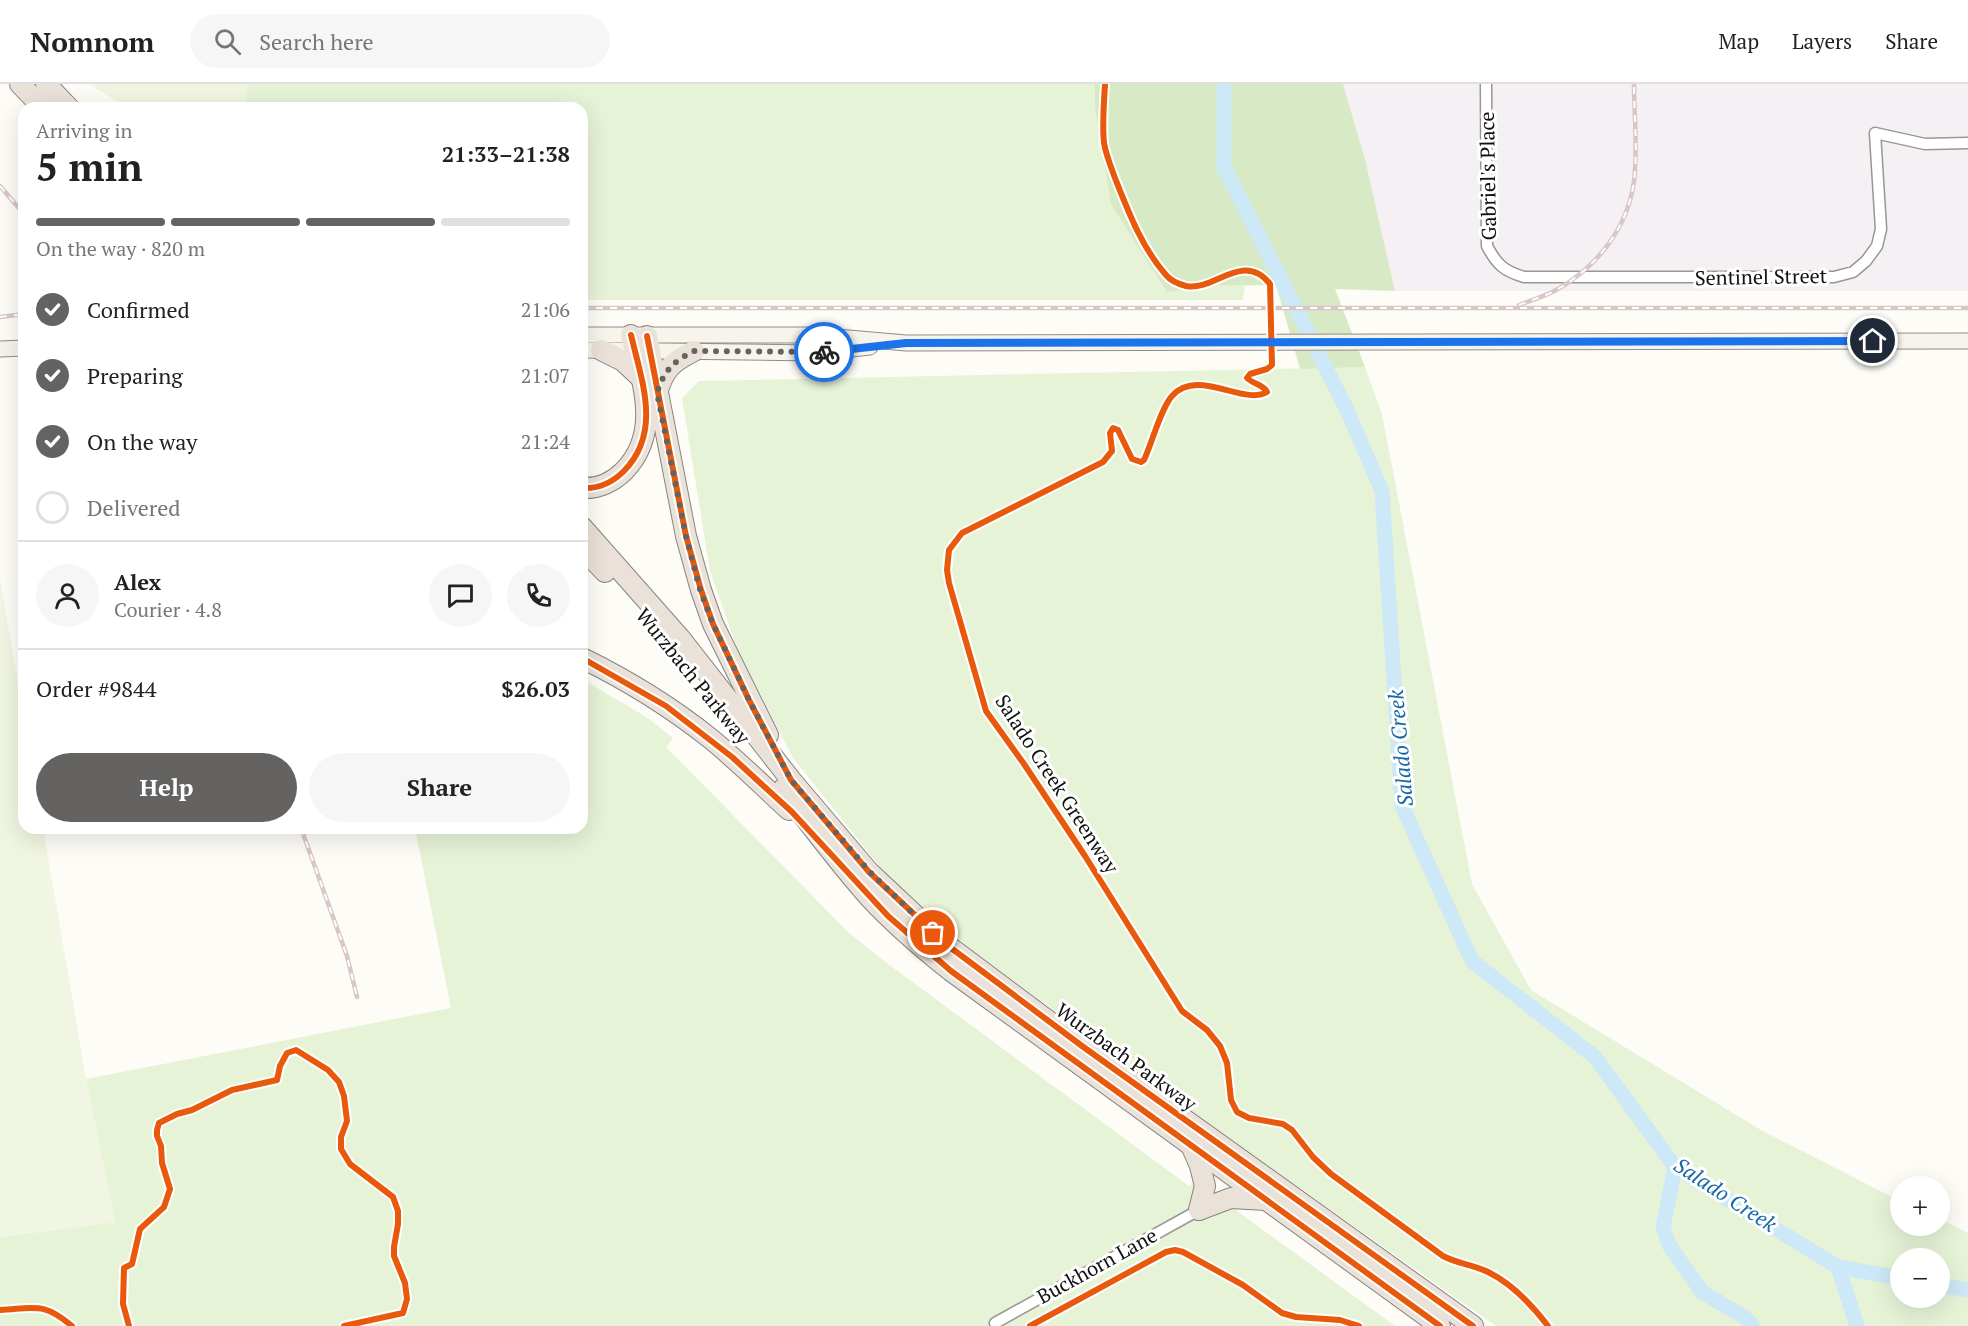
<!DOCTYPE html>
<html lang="en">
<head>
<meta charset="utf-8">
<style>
  body { margin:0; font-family:"PT Serif",serif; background:#f6f6f6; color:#222; height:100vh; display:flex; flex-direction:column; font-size:22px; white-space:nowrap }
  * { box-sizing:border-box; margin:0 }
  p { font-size:20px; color:#767676 }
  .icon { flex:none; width:33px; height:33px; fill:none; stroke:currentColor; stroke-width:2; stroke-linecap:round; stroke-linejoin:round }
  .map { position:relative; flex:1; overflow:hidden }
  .drawer { position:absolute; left:18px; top:18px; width:570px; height:732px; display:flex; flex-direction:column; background:#fff; border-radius:18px; box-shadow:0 6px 24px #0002 }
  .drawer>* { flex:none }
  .tools { position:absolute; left:1890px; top:1092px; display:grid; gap:12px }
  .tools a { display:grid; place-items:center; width:60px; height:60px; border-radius:50%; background:#fff; box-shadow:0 6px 24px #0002; font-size:30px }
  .pin { position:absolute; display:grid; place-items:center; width:51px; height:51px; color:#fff; margin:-26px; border:3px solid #fff; border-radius:50%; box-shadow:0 2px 6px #0007 }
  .courier { position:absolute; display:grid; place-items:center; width:60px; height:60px; margin:-30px; border:4px solid #1a73e8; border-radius:50%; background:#fff; color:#222; box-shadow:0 2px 8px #0007 }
  .summary em { font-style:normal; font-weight:700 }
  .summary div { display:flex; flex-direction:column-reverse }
  .summary { display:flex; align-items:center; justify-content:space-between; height:102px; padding:0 18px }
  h1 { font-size:39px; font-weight:700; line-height:45px }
  .bar { display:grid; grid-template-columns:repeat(4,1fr); gap:9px 6px; align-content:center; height:72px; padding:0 18px }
  .bar i { height:8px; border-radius:4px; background:#e0e0e0 }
  .bar .current { background:#646362 }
  .bar p { grid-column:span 4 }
  .line { display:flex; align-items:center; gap:15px; padding:0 18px; border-top:2px solid #e0e0e0 }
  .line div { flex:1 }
  .round { display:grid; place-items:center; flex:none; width:63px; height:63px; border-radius:32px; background:#f6f6f6 }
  ol { padding:0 18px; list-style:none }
  li { display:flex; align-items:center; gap:18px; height:66px }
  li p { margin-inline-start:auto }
  li .icon { padding:6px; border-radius:50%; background:#646362; color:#fff; stroke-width:4 }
  li:last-child { color:#767676 }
  li i { width:33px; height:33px; border:3px solid #e0e0e0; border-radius:50% }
  .button { display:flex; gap:12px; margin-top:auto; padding:12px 18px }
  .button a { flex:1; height:69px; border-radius:36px; background:#646362; color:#fff; font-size:24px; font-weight:700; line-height:69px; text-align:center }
  .button a+a { background:#f6f6f6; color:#222 }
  header { display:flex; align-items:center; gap:36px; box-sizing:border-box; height:84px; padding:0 30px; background:#fff; border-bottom:2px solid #e0e0e0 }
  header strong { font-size:28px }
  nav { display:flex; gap:33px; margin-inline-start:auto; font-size:21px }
  .search { width:420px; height:54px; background:#f6f6f6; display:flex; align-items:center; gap:15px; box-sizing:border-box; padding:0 21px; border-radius:33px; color:#767676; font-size:22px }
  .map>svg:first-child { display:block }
  .industrial { fill:#f5f0f3 }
  .green { fill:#e7f3d7; fill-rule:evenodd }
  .forest { fill:#d8eac5 }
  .pitch { fill:#f0f6e1 }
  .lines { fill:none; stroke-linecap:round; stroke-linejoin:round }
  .river { stroke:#cde8f7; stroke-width:15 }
  .street-casing { stroke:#979795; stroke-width:13 }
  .secondary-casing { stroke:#8e8d8b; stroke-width:17 }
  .highway-casing { stroke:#858482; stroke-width:22 }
  .street { stroke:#fffffe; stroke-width:10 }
  .secondary { stroke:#f6f4eb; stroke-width:15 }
  .highway { stroke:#eae1d8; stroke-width:20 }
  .rail-casing { stroke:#d9c6c7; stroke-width:4.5 }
  .rail { stroke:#fff; stroke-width:2; stroke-dasharray:7; stroke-linecap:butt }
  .cycleway-casing { stroke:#fff; stroke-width:10 }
  .cycleway { stroke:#e8590c; stroke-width:6 }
  .done { stroke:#646362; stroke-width:6; stroke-dasharray:0 10.8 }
  .route { stroke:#1a73e8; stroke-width:8 }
  .labels { text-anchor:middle; stroke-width:6; stroke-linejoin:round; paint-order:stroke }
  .street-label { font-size:20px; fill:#111; stroke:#fff }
  .water-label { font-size:21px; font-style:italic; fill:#1768a6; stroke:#fff }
</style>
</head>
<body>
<header>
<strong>Nomnom</strong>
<div class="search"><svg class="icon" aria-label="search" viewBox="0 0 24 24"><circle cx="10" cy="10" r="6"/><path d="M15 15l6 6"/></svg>Search here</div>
<nav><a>Map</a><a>Layers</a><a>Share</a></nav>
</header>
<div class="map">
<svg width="1968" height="1242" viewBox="0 0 1968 1242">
  <rect width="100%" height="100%" fill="#fdfcf7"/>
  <polygon class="industrial" points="1343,0 1968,0 1968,207 1395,207 1365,75"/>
  <g class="green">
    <polygon points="247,0 1095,0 1095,24 1212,202 1245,202 1243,216 582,216 582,24 245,24"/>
    <path d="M1365,283L1382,330L1472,800L1531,906L1761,1046L1900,1117V1142H1940V1135L1968,1149V1242H1496L1203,1036L973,867L885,789L793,674L737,564L710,487L682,314L699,297ZM1900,1174H1940V1214H1900Z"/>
    <polygon points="582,595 648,634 673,654 666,663 849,849 884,877 1189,1102 1196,1097 1395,1242 0,1242 0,1153 115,1138 86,995 451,924 415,744 582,744"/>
  </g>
  <polygon class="forest" points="1095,0 1343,0 1365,75 1395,207 1335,205 1365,283 1300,285 1276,201 1212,202 1167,208 1111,120 1095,24"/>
  <g class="pitch">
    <polygon points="89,0 247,0 245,24 128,24"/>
    <polygon points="0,494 24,634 24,744 43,744 86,995 115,1138 0,1153"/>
  </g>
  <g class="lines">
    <g class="river">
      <polyline points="1224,0 1224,83 1346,324 1382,407 1402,722 1472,877 1595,973 1675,1083 1838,1183 1900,1194"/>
      <polyline points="1675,1083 1663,1143 1669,1161 1702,1208 1744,1233 1753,1242"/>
      <polyline points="1838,1183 1857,1242"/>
      <polyline points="1940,1201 1968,1206"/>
    </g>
    <g class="street-casing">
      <g id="street">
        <path d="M1486,0L1487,162C1497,181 1504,187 1524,193H1834L1853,188L1866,177L1877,162L1881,145L1875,49L1925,60L1968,59"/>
        <polyline points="995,1239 1199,1126"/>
      </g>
    </g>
    <g class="secondary-casing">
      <g id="secondary">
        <polyline points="582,251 814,251 906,259 1968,257"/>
        <polyline points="0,265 24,264"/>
        <polyline points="582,266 814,269 870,263"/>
      </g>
    </g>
    <g class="highway-casing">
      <g id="highway">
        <polyline points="20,0 43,24"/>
        <polyline points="46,0 69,24"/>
        <polyline points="647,252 686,452 701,506 713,540 768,651"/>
        <polyline points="601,266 623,277 640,293"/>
        <path d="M657,309C664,285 672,278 694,267"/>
        <path d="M582,404C598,405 613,398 624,387C662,348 642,298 631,251"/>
        <polyline points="582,443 680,554 791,696 869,788 947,861 1082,962 1473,1242"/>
        <polyline points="582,464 605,488"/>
        <path d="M582,574C627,596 671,623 711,655C738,677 763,702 789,726"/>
        <path d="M783,705C811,742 839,779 869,813C894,840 922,864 951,887L1440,1242"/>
        <polyline points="1191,1061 1200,1082 1205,1102 1199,1126"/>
        <polyline points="1199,1126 1231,1114 1266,1116"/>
      </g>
    </g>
    <use href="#street" class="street"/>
    <use href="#secondary" class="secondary"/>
    <use href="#highway" class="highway"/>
    <g class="rail-casing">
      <g id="rail">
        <polyline points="0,102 24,130"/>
        <path d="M1519,221C1532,216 1546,212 1558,205C1598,182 1628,143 1634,97C1638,65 1634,32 1634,0"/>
        <polyline points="582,224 1968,224"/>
        <polyline points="0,233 24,230"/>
        <polyline points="301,744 347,872 357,913"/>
      </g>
    </g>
    <use href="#rail" class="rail"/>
    <g class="cycleway-casing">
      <g id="cycleway">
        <path d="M1105,0C1104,19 1102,40 1104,59C1106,71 1111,83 1115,94C1128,127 1142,164 1166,191C1171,197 1178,200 1186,202C1214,208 1243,166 1270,200L1272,281L1267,285L1250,290L1247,294C1253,300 1264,301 1267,308C1244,322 1197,283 1172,312C1161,324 1152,359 1144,376L1141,378L1132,375L1118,346L1113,344L1110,349L1112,367L1103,378L962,449L949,466L947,486L949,499L986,627L1024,680L1085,772L1182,927L1207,946L1220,962L1227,979L1231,1016L1237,1028L1249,1034L1283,1040L1292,1046L1313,1073L1331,1090L1443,1172C1458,1180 1474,1181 1488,1188C1513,1200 1532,1221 1548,1242"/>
        <polyline points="647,252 686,452 701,506 713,540 749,616 791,696 869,788 947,861 1082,962 1473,1242"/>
        <path d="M582,404C598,405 613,398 624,387C662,348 642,298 631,251"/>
        <polyline points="582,574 666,622 732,673 792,728 888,832 951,887 1440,1242"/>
        <path d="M0,1226C36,1224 43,1218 72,1242"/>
        <polyline points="129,1242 123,1220 124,1184 132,1180 140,1145 164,1123 170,1105 162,1079 161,1062 157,1052 157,1046 159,1039 177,1030 192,1026 232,1006 277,996 280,982 287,969 296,966 328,986 339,998 344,1012 347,1037 341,1053 341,1065 350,1080 393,1113 398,1127 398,1140 394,1163 394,1172 405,1199 407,1215 403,1229 344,1242"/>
        <polyline points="1030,1242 1166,1168 1175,1166 1183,1168 1243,1201 1282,1229 1296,1233 1340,1236 1359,1242"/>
      </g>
    </g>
    <use href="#cycleway" class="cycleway"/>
  </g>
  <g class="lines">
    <path class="done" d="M824,268L694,267C674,277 664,286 657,309L686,452L700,506L713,540L749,616L791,696L870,788L933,849"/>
    <polyline class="route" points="824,268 906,259 1873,257"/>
  </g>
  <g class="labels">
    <g class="street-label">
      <text transform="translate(1488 92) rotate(-91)" y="7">Gabriel's Place</text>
      <text transform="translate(1761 193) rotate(-1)" y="7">Sentinel Street</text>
      <text transform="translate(693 592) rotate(51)" y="7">Wurzbach Parkway</text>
      <text transform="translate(1057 700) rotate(57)" y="7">Salado Creek Greenway</text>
      <text transform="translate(1126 973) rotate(36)" y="7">Wurzbach Parkway</text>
      <text transform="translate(1097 1182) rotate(-29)" y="7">Buckhorn Lane</text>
    </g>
    <g class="water-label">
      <text transform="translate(1401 664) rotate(-95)" y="7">Salado Creek</text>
      <text transform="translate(1725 1111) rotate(33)" y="7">Salado Creek</text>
    </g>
  </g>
</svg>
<div class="tools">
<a>+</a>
<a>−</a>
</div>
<div class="pin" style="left:933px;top:849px;background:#ea580c"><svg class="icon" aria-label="bag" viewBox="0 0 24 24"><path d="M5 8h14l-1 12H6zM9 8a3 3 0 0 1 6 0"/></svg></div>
<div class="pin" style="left:1873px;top:257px;background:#1f2937"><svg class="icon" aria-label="home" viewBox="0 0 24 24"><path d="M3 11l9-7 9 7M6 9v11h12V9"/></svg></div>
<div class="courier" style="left:824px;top:268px"><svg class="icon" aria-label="bike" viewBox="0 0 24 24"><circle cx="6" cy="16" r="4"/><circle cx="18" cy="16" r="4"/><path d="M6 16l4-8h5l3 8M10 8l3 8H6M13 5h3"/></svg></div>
<section class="drawer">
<div class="summary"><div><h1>5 min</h1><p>Arriving in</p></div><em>21:33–21:38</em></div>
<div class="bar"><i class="current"></i><i class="current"></i><i class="current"></i><i></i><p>On the way · 820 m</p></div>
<ol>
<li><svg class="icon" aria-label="check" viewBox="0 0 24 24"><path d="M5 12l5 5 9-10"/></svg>Confirmed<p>21:06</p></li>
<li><svg class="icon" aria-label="check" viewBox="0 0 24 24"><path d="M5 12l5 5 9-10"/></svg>Preparing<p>21:07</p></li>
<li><svg class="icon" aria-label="check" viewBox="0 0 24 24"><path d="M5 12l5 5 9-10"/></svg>On the way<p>21:24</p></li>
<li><i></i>Delivered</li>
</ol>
<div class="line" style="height:108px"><a class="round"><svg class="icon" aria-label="person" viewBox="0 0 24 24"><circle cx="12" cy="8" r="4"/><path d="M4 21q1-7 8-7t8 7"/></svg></a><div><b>Alex</b><p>Courier · 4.8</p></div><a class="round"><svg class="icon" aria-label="chat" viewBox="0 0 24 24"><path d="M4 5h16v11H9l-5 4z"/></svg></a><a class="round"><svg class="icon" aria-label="phone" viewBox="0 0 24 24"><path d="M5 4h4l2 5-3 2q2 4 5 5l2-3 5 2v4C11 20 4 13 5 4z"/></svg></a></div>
<div class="line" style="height:78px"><div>Order #9844</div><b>$26.03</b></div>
<div class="button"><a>Help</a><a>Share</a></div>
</section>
</div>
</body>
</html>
